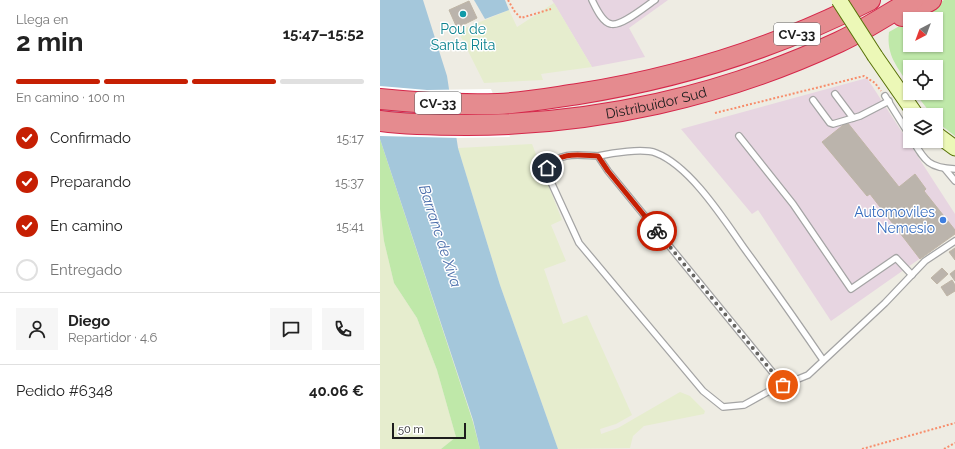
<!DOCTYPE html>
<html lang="es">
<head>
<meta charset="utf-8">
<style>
  body { margin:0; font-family:Raleway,sans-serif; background:#f6f6f6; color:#222; height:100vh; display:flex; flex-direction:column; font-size:15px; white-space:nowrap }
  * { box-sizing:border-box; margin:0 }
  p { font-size:13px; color:#767676 }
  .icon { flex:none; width:22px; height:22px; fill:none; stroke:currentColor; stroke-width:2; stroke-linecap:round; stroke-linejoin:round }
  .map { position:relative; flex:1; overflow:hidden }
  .details { display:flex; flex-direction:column; background:#fff; width:380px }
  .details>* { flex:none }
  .needle { width:26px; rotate:221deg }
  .buttons { position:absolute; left:523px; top:12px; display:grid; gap:8px }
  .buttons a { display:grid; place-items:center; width:40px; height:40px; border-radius:0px; background:#fff; box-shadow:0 1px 3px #0004; font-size:20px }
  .scale { position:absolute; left:12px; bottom:10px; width:74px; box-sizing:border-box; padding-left:4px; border:2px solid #1d1d1d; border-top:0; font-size:11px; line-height:14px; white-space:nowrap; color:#1d1d1d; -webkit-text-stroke:3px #fff; paint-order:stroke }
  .pin { position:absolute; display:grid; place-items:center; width:34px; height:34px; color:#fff; margin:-17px; border:2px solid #fff; border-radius:50%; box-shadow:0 1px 4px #0007 }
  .courier { position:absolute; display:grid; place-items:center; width:40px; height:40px; margin:-20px; border:3px solid #c61f03; border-radius:50%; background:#fff; color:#222; box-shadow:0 1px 5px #0007 }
  .head em { font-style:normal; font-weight:700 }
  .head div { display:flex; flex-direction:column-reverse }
  .head { display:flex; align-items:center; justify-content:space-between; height:68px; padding:0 16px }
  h1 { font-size:26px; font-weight:700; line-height:30px }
  .bar { display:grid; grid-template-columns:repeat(4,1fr); gap:6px 4px; align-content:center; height:48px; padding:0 16px }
  .bar i { height:5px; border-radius:3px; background:#e0e0e0 }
  .bar .current { background:#c61f03 }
  .bar p { grid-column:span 4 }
  .line { display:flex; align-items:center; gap:10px; padding:0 16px; border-top:1px solid #e0e0e0 }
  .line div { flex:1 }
  .round { display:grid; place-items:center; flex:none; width:42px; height:42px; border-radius:0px; background:#f6f6f6 }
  ol { padding:0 16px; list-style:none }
  li { display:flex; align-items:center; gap:12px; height:44px }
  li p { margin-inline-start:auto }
  li .icon { padding:4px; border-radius:50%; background:#c61f03; color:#fff; stroke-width:4 }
  li:last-child { color:#767676 }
  li i { width:22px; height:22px; border:2px solid #e0e0e0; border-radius:50% }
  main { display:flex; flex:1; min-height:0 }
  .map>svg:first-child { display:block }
  .industrial { fill:#e7d5e1 }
  .farmland { fill:#e6edce }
  .grass { fill:#bfe8a9 }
  .water { fill:#a4c7db }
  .pier { fill:#fff }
  .building { fill:#bbb4ac; stroke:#bfb5a6 }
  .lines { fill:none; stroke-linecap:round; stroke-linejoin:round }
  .lane-casing { stroke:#a4a4a4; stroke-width:8 }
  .secondary-casing { stroke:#577107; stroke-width:17 }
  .highway-casing { stroke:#d5274a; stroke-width:22 }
  .path { stroke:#f78d6b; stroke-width:2; stroke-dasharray:2 2; stroke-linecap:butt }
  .lane { stroke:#fff; stroke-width:5.5 }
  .secondary { stroke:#ecf8b7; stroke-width:15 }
  .highway { stroke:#e58b8f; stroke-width:20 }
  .secondary-bridge-casing { stroke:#577107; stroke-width:17; stroke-linecap:butt }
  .secondary-bridge { stroke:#ecf8b7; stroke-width:15 }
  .done { stroke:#666562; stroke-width:4; stroke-dasharray:0 7.2 }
  .route { stroke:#c61f03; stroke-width:5 }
  .culture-dot { fill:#0f9aa8; stroke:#fff; stroke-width:1.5 }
  .shop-dot { fill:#3f7fe0; stroke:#fff; stroke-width:1.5 }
  .labels { text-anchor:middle; stroke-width:3; stroke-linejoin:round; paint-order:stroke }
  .shield { fill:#fff; stroke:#616161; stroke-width:1 }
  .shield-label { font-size:13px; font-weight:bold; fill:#1d1d1d }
  .culture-label { font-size:14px; fill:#0d838f; stroke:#fff }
  .street-label { font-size:14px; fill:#1d1d1d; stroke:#fff }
  .shop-label { font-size:14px; fill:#366cbe; stroke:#fff; text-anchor:end }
  .water-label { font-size:15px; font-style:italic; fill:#4b6eab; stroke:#fff }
</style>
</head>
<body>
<main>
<section class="details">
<div class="head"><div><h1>2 min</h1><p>Llega en</p></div><em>15:47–15:52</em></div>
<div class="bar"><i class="current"></i><i class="current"></i><i class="current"></i><i></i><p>En camino · 100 m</p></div>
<ol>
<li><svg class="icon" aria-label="check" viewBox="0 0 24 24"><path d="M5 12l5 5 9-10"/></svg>Confirmado<p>15:17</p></li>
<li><svg class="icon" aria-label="check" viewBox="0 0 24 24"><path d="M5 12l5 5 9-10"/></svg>Preparando<p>15:37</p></li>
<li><svg class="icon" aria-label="check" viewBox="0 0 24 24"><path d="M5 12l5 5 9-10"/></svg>En camino<p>15:41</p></li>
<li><i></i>Entregado</li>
</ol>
<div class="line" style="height:72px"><a class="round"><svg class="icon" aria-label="person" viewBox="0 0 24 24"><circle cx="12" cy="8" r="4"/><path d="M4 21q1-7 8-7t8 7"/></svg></a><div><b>Diego</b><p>Repartidor · 4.6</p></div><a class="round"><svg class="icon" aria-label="chat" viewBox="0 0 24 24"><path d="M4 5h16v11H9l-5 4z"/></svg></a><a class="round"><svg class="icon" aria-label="phone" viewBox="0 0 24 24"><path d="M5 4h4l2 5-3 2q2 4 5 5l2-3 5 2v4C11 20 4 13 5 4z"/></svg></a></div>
<div class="line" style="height:52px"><div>Pedido #6348</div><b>40.06 €</b></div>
</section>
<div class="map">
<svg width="575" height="449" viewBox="0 0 575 449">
  <rect width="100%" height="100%" fill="#eeece3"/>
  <g class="industrial">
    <polygon points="172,0 288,0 249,28 265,57 212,67"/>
    <polygon points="487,78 575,214 575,234 451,321 378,210 372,214 301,129"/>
  </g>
  <g class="farmland">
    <polygon points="174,3 212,67 161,74 163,80 104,83 78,31 129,10 137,27"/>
    <polygon points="152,144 182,220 171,225 186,261 164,269 183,324 207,315 252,415 236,424 220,429 221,434 238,428 300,392 310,396 325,411 324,414 264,426 253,436 250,448 178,449 120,285 78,148"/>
    <polygon points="0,209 4,241 14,283 37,318 57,370 76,437 61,449 0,449"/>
  </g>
  <g class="grass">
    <path d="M564,0H575V136L557,122L556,115H552L535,93H556V67H530V87C518,67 506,56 509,32L530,20V45H556V19H532Z"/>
    <polygon points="0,139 93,422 100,449 61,449 76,437 57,370 37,318 14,283 4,241 0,209"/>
  </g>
  <g class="water">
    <polygon points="0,0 43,0 67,76 78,148 120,285 178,449 100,449 93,420 0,139"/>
    <polygon points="94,0 125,0 129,10 105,19"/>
  </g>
  <g class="pier">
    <polygon points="0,86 47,90 111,89 117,104 0,108"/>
    <polygon points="0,112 124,125 130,137 80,138 0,136"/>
  </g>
  <g class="building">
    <polygon points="89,1 97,18 77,28 69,10"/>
    <polygon points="467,122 519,187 535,174 546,189 544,191 575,230 575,234 540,259 490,194 487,196 442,142"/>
    <polygon points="575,248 575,260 569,252"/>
    <polygon points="562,268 568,274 557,284 551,278"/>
    <polygon points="575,270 575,281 570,274"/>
    <polygon points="572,280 575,285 575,291 567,296 561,287"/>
  </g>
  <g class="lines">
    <g class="lane-casing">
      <g id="lane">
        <path d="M212,0C216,8 222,22 231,24C241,27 266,6 275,0"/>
        <polyline points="455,94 473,118"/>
        <polyline points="505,96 530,136"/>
        <polyline points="433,100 450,123 453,124 480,116 509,101"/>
        <polyline points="359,136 413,204 471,289 516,258 532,275"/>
        <path d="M533,141C545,161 549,168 575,169"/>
        <path d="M218,156C232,153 263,148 276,153C310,166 343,218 364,248C391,285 417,322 443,360"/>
        <polyline points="565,169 575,181"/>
        <path d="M403,385L228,171L218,156C198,155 181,151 167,168L171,182L199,243L323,391L343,407L364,405L391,390L428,375L505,303L545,261L575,241"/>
      </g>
    </g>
    <g class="secondary-casing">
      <g id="secondary">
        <polyline points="495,56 536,115"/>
        <polyline points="556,134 575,148"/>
      </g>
    </g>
    <g class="highway-casing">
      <g id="highway">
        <polyline points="522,16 551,0"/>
        <path d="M0,99C39,103 79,105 118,104C145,103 171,98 198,94C300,78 398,47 490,0"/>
        <path id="s1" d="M0,121C29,125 58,125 87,125C215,125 343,96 459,42C485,30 508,14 533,0"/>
      </g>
    </g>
    <g class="path">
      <polyline points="128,0 135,12 141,18 171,9"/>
      <polyline points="335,113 484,76 495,83 501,91"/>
      <polyline points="482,449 575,423"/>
      <polyline points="564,449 575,443"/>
    </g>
    <use href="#lane" class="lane"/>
    <use href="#secondary" class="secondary"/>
    <use href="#highway" class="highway"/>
    <g class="secondary-bridge-casing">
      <polyline id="secondary-bridge" points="459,0 495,56"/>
    </g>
    <use href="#secondary-bridge" class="secondary-bridge"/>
  </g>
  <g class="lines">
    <polyline class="done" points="277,231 403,385"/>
    <path class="route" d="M167,168C181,151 198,155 218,156L228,171L277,231"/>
  </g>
  <circle class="culture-dot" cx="83" cy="14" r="4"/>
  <circle class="shop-dot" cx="563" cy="220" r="4"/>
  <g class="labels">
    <g class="shield">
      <rect x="394" y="23" width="46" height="22" rx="3"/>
      <rect x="35" y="92" width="46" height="22" rx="3"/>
    </g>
    <g class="shield-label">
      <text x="417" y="39">CV-33</text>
      <text x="58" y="108">CV-33</text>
    </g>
    <g class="culture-label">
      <text x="83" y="34">Pou de<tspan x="83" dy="16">Santa Rita</tspan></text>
    </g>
    <g class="street-label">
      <text dy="5" stroke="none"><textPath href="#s1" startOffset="278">Distribuïdor Sud</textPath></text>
    </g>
    <g class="shop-label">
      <text x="555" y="217">Automoviles<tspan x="555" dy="16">Nemesio</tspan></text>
    </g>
    <g class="water-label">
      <text transform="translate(60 236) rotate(72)" y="5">Barranc de Xiva</text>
    </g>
  </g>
</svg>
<div class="buttons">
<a><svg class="needle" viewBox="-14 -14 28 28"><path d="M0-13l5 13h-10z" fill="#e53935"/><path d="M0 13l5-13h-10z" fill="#767676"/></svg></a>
<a><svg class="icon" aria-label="locate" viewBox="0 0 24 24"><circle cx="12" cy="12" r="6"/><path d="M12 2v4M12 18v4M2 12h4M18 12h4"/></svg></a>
<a><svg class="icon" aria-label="layers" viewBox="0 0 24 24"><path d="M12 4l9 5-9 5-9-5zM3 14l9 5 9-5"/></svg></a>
</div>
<div class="scale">50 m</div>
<div class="pin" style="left:403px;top:385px;background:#ea580c"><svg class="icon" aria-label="bag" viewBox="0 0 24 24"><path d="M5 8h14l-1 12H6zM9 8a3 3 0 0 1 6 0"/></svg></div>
<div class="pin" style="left:167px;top:168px;background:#1f2937"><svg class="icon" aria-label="home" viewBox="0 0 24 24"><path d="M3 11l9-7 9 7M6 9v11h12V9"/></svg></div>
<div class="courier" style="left:277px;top:231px"><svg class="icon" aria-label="bike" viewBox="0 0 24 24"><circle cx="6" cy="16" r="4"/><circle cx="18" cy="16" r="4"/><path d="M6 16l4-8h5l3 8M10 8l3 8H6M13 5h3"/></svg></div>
</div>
</main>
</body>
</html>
